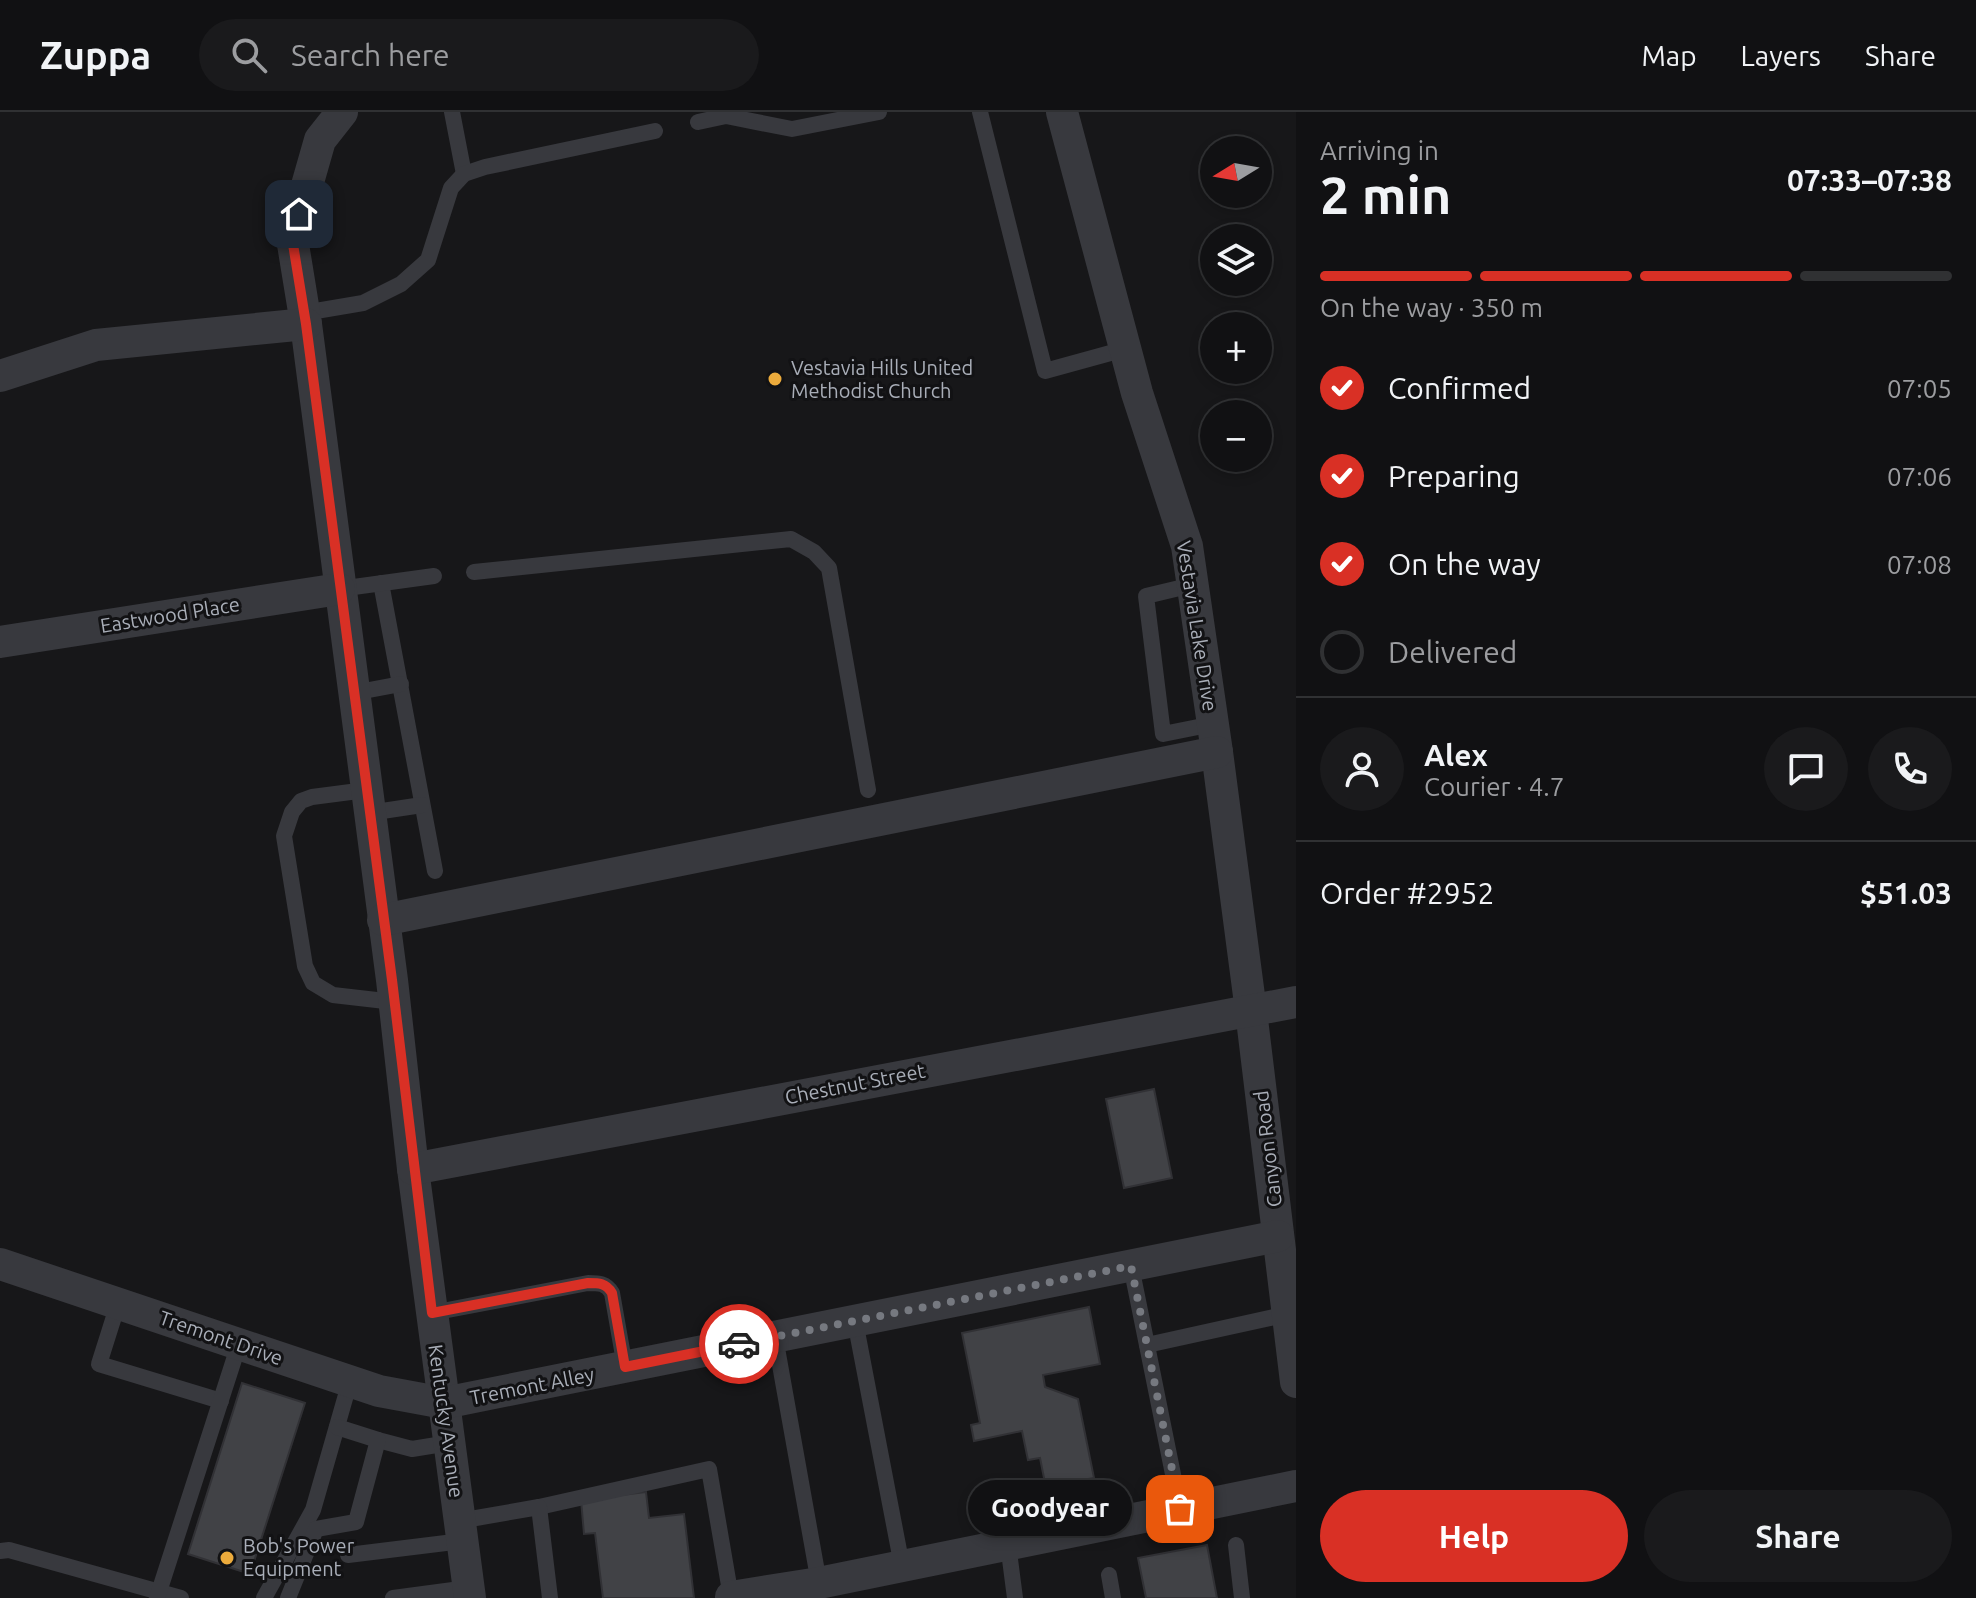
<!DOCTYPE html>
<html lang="en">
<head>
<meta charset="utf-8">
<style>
  body { margin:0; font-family:Ubuntu,sans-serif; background:#1a1a1c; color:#f1f3f6; height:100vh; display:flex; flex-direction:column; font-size:30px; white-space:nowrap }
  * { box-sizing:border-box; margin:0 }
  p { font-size:26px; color:#9c9da0 }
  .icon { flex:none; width:44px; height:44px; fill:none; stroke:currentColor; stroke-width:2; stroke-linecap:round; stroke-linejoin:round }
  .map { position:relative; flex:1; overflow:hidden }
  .side { display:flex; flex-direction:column; background:#111113; width:680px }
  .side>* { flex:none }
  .needle { width:52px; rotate:259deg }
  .controls { position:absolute; left:1200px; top:24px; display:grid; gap:16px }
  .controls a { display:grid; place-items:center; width:72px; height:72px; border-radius:50%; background:#111113; box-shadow:0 4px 12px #0003,0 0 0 2px #303133; font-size:40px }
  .pin { position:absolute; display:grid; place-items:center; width:68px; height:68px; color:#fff; margin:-34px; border-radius:16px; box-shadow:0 4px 12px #0006 }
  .courier { position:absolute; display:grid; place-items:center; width:80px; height:80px; margin:-40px; border:6px solid #d93025; border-radius:50%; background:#fff; color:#222; box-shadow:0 2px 10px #0007 }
  .bubble { position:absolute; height:56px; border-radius:28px; background:#111113; box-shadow:0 4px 12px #0003,0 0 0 2px #303133; font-size:26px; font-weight:700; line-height:56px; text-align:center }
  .head em { font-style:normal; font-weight:700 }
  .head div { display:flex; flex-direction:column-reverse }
  .head { display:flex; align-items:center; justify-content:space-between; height:136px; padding:0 24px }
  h1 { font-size:52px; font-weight:700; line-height:60px }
  .bar { display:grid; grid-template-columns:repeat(4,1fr); gap:12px 8px; align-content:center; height:96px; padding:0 24px }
  .bar i { height:10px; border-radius:6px; background:#303133 }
  .bar .active { background:#d93025 }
  .bar p { grid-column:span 4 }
  .line { display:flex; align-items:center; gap:20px; padding:0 24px; border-top:2px solid #303133 }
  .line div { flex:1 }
  .round { display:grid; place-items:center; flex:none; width:84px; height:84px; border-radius:42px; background:#1a1a1c }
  ol { padding:0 24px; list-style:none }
  li { display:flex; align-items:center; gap:24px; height:88px }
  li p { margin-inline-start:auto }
  li .icon { padding:8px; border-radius:50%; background:#d93025; color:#fff; stroke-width:4 }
  li:last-child { color:#9c9da0 }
  li i { width:44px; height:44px; border:4px solid #303133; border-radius:50% }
  .primary-button { display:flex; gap:16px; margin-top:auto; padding:16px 24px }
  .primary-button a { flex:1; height:92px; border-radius:48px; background:#d93025; color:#fff; font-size:32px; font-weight:700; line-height:92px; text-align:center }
  .primary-button a+a { background:#1a1a1c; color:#f1f3f6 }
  header { display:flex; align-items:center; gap:48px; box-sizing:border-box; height:112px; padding:0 40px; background:#111113; border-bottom:2px solid #303133 }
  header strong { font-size:38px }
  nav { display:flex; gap:44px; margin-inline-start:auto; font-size:28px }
  .search { width:560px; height:72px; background:#1a1a1c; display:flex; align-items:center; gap:20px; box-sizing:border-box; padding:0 28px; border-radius:44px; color:#9c9da0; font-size:30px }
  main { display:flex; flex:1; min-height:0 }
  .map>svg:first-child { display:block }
  .building { fill:#414246; stroke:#313135; stroke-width:2 }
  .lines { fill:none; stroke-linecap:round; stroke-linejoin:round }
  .service { stroke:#38393e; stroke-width:16 }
  .minor { stroke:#38393e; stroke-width:32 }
  .done { stroke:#767980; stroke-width:8; stroke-dasharray:0 14.4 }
  .route { stroke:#d93025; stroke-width:10 }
  .poi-dot { fill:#ecab3c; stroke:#121214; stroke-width:3 }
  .labels { text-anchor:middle; stroke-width:6; stroke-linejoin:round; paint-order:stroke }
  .poi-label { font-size:20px; fill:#a9aeb8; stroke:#121214; text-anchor:start }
  .street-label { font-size:20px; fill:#a9aeb8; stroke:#121214 }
</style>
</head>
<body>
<header>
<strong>Zuppa</strong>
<div class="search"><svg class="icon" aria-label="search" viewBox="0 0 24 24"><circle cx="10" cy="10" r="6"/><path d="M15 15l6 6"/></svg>Search here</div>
<nav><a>Map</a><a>Layers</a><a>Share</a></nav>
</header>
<main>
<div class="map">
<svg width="1296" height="1486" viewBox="0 0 1296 1486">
  <rect width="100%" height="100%" fill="#171719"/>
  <g class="building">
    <polygon points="1154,977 1172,1066 1124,1076 1106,987"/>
    <polygon points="1089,1195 1100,1252 1043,1263 1045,1275 1078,1287 1094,1366 1066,1371 1066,1374 1072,1373 1073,1381 1048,1386 1040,1346 1028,1348 1022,1319 974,1329 971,1313 980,1311 962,1221"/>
    <polygon points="242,1271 305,1291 250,1462 188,1442"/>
    <polygon points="646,1380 649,1406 684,1402 694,1486 603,1486 595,1421 584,1422 581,1388"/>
    <polygon points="1207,1433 1217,1486 1146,1486 1138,1446"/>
  </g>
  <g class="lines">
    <g class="service">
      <polyline points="452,0 464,62"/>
      <polyline points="980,0 1045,259 1125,237"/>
      <polyline points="698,10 726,4 792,17 879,0"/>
      <polyline points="304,201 363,191 401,172 428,148 451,76 464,62 485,55 655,19"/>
      <polyline points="474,460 791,427 814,440 829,456 868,678"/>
      <polyline points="381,471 435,759"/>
      <polyline points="1192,473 1146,484 1163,622 1213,612"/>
      <polyline points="339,477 434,464"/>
      <polyline points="353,581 401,572"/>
      <polyline points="366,678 312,685 301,689 292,700 284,724 305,854 313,871 333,883 394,890"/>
      <polyline points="369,701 422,693"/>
      <polyline points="1131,1154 1180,1397"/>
      <polyline points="118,1192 99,1252 221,1289"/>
      <path d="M432,1201L588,1171C599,1171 606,1171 612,1181L625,1255"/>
      <polyline points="855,1209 902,1454"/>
      <polyline points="775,1225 819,1471"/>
      <polyline points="1147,1233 1288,1202"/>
      <polyline points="378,1328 412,1337 449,1331"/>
      <polyline points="539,1395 709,1357 731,1485"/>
      <polyline points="459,1409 539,1395 550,1486"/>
      <polyline points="1008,1432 1015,1486"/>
      <polyline points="1236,1433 1242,1486"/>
      <polyline points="0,1439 9,1438 181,1486"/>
      <polyline points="348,1443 462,1429"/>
      <polyline points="1109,1463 1113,1486"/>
      <polyline points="157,1486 239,1232"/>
      <polyline points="264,1486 313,1398 350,1269"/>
      <polyline points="288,1486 316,1417 356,1410 378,1328 337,1315"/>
      <polyline points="393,1486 468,1476"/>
    </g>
    <g class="minor">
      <polyline points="342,0 320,28 292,126 306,212 392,868 413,1057 470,1486"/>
      <polyline points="1062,0 1137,281 1187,434 1217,640 1251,899 1296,1270"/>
      <polyline points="0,264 96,233 306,212"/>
      <polyline points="0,530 339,477"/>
      <polyline points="383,808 1217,640"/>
      <polyline points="413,1057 1296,890"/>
      <polyline points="0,1152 379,1279 444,1291 1278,1124"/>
      <polyline points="731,1485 819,1471 1296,1374"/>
    </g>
  </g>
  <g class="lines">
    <polyline class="done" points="739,1232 1131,1154 1180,1397"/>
    <path class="route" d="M299,102L292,126L306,212L392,868L432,1201L588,1171C599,1171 606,1171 612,1181L625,1255L739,1232"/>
  </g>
  <g class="poi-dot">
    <circle cx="775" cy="267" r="8"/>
    <circle cx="227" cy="1446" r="8"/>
  </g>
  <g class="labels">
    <g class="poi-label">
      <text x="791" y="263">Vestavia Hills United<tspan x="791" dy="23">Methodist Church</tspan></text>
      <text x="243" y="1441">Bob's Power<tspan x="243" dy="23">Equipment</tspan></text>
    </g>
    <g class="street-label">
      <text transform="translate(170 503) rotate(-9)" y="7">Eastwood Place</text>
      <text transform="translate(1197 514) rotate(81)" y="7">Vestavia Lake Drive</text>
      <text transform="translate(855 972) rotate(-11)" y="7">Chestnut Street</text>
      <text transform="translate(1268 1037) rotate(-97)" y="7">Canyon Road</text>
      <text transform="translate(221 1226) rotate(19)" y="7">Tremont Drive</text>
      <text transform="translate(532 1274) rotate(-11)" y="7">Tremont Alley</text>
      <text transform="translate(446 1309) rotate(82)" y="7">Kentucky Avenue</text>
    </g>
  </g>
</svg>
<div class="controls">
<a><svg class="needle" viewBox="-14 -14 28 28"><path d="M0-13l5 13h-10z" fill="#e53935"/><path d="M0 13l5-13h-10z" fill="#9c9da0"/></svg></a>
<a><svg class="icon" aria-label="layers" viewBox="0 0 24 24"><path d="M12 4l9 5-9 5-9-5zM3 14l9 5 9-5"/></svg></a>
<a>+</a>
<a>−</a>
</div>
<div class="pin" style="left:1180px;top:1397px;background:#ea580c"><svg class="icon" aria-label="bag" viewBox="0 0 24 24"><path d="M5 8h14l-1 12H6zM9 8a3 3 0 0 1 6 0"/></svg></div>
<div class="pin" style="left:299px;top:102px;background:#1f2937"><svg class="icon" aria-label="home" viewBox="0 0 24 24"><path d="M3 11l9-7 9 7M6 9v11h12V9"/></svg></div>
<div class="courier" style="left:739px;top:1232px"><svg class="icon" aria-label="car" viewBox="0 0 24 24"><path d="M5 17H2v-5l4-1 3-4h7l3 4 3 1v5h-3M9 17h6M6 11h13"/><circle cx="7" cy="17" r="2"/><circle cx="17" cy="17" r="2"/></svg></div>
<div class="bubble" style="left:968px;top:1368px;width:164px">Goodyear</div>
</div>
<section class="side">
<div class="head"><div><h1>2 min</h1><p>Arriving in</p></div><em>07:33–07:38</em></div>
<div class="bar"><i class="active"></i><i class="active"></i><i class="active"></i><i></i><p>On the way · 350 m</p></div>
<ol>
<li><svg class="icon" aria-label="check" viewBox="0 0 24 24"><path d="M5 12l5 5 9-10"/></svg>Confirmed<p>07:05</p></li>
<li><svg class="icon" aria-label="check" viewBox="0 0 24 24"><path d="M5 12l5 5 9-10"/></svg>Preparing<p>07:06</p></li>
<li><svg class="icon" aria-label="check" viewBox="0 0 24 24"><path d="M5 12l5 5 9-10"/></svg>On the way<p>07:08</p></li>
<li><i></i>Delivered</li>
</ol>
<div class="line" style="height:144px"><a class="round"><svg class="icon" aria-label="person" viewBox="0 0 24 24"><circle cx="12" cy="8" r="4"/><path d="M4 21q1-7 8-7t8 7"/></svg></a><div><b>Alex</b><p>Courier · 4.7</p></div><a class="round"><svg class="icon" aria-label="chat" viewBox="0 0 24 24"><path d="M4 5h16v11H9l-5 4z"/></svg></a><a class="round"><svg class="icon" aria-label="phone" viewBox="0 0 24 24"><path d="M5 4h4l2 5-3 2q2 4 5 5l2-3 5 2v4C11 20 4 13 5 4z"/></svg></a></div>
<div class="line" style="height:104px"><div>Order #2952</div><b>$51.03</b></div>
<div class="primary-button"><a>Help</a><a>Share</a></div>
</section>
</main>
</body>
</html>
